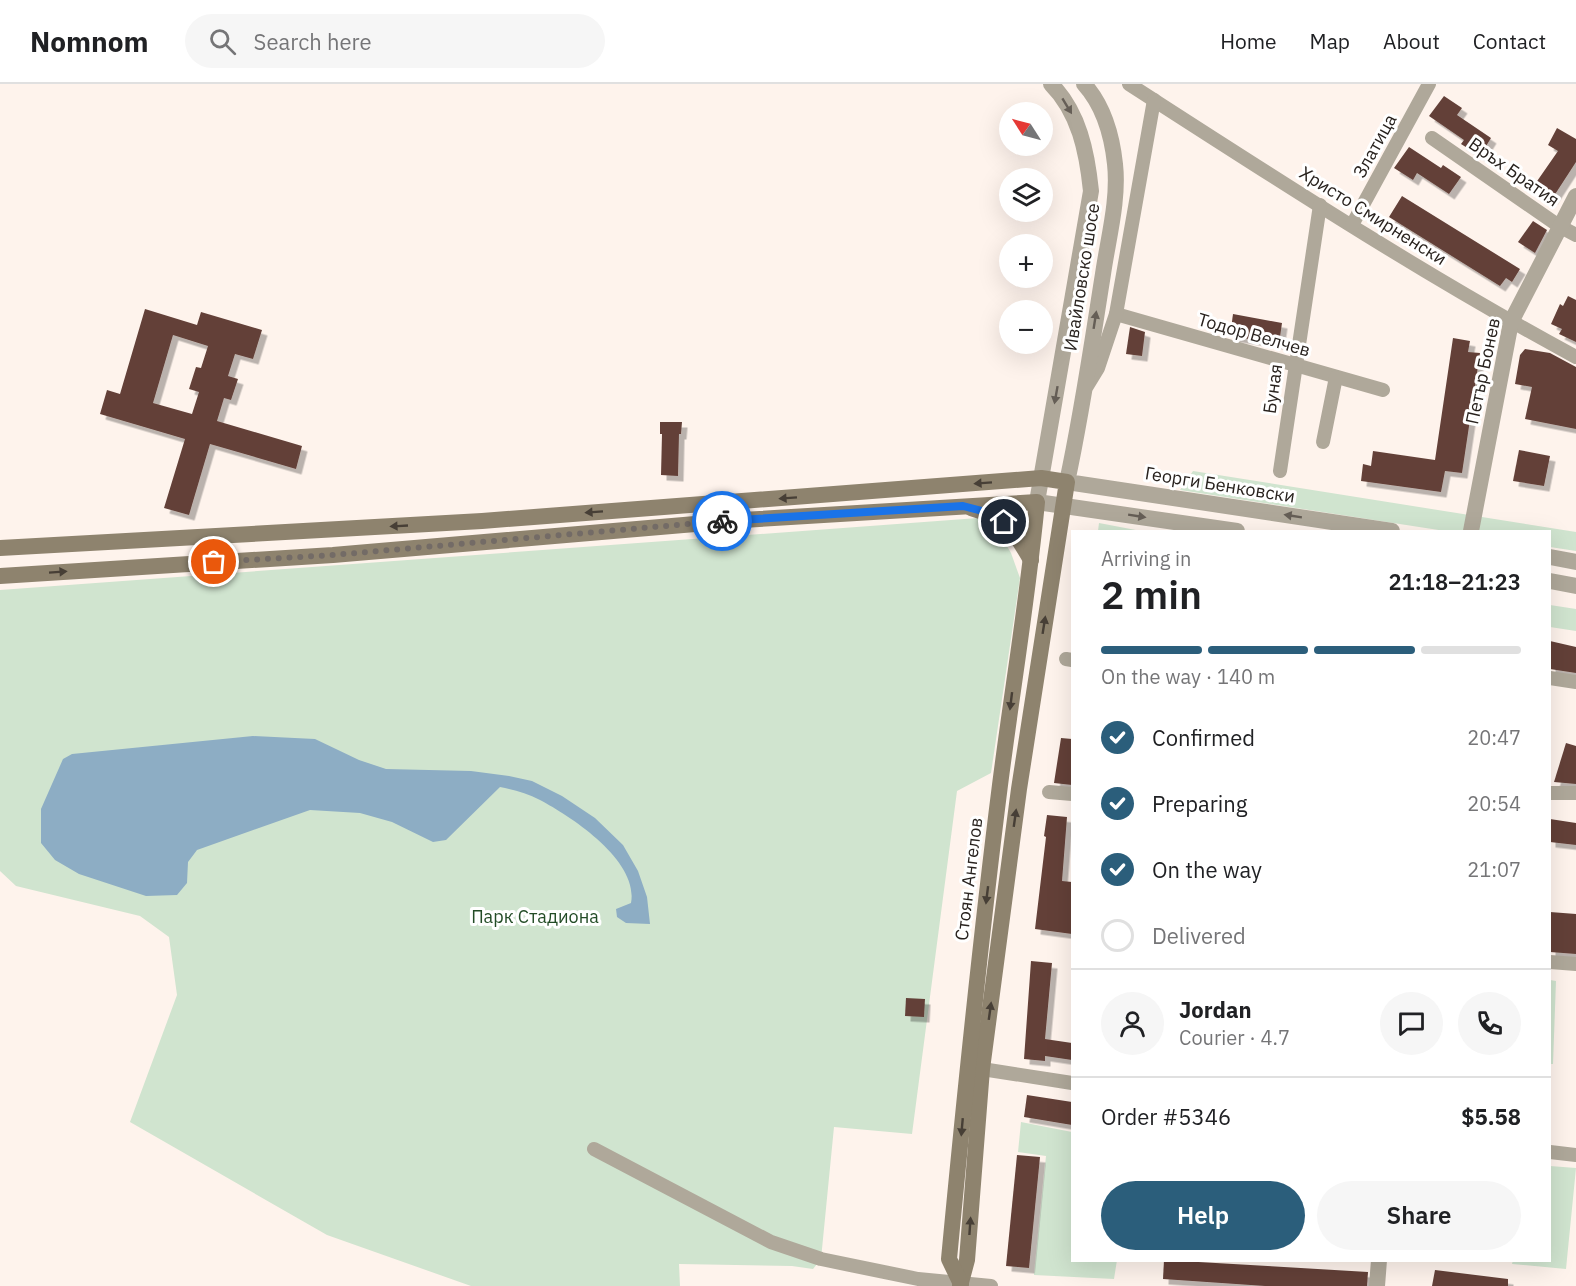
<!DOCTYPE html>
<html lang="en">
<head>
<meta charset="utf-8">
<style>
  body { margin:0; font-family:"IBM Plex Sans",sans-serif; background:#f6f6f6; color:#202124; height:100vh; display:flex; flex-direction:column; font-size:22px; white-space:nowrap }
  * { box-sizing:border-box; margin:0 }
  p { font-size:20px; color:#757577 }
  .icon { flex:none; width:33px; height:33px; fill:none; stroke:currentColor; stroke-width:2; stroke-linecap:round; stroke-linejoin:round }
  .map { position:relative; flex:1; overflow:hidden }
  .panel { position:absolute; left:1071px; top:446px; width:480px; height:732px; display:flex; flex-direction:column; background:#fff; border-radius:0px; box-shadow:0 6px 24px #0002 }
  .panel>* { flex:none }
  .needle { width:39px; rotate:306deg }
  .controls { position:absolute; left:999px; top:18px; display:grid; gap:12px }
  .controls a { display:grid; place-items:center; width:54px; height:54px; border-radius:50%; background:#fff; box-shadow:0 6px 24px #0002; font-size:30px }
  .pin { position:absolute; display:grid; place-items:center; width:51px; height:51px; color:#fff; margin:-26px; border:3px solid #fff; border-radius:50%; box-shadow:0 2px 6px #0007 }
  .courier { position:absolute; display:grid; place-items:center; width:60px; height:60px; margin:-30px; border:4px solid #1a73e8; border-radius:50%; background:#fff; color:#222; box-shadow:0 2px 8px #0007 }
  .overview em { font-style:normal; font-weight:600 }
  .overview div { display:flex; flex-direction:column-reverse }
  .overview { display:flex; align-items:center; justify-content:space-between; height:102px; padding:0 30px }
  h1 { font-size:39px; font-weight:600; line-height:45px }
  .bar { display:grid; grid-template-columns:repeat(4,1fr); gap:9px 6px; align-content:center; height:72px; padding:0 30px }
  .bar i { height:8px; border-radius:4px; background:#e0e0e0 }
  .bar .current { background:#2b5e7b }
  .bar p { grid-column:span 4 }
  .line { display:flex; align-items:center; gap:15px; padding:0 30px; border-top:2px solid #e0e0e0 }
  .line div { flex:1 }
  .round { display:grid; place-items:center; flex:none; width:63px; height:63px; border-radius:32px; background:#f6f6f6 }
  ol { padding:0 30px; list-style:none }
  li { display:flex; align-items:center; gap:18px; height:66px }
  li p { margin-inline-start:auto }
  li .icon { padding:6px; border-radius:50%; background:#2b5e7b; color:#fff; stroke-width:4 }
  li:last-child { color:#757577 }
  li i { width:33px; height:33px; border:3px solid #e0e0e0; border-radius:50% }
  .button { display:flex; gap:12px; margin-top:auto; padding:12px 30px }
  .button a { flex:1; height:69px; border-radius:36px; background:#2b5e7b; color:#fff; font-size:24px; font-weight:600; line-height:69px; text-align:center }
  .button a+a { background:#f6f6f6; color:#202124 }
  header { display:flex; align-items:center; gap:36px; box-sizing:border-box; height:84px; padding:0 30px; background:#fff; border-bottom:2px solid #e0e0e0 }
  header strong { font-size:28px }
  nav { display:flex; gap:33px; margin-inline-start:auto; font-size:21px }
  .search { width:420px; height:54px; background:#f6f6f6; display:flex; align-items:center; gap:15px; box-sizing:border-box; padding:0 21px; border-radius:33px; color:#757577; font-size:22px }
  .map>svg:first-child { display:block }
  .green { fill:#d0e4cf }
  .water { fill:#8dadc4 }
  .building { fill:#634139; fill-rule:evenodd; filter:url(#shadow) }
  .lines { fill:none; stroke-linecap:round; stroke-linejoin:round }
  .minor { stroke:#afa89a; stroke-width:14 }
  .tertiary { stroke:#afa89a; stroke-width:16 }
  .secondary { stroke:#8e836e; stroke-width:16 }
  .oneway { fill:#655e56 }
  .oneway2 { fill:#473f36 }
  .done { stroke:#736b66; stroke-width:6; stroke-dasharray:0 10.8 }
  .route { stroke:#1a73e8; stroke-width:8 }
  .labels { text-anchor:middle; stroke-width:6; stroke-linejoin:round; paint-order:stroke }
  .street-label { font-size:18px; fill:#28221e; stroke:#fff }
  .park-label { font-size:18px; fill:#234c26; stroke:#fff }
</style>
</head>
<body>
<header>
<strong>Nomnom</strong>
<div class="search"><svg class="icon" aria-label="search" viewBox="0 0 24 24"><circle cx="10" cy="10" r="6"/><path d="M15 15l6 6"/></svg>Search here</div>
<nav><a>Home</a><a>Map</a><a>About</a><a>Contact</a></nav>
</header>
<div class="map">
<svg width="1576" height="1202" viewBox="0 0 1576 1202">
  <defs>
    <filter id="shadow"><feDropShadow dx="5.5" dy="5.5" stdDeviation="0" flood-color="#0004"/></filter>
  </defs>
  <rect width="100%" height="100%" fill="#fef3ec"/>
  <g class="green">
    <polygon points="1193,387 1576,448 1576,467 1550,463 1550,447 1445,447 1180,406"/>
    <polygon points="978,434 998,447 1011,469 1020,494 991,689 957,707 912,1050 834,1043 821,1175 813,1185 792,1182 679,1180 680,1202 471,1202 327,1151 130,1038 177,911 169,853 140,832 16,802 0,787 0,506"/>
    <polygon points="1099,439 1141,447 1098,447"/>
    <polygon points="1550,521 1576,525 1576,547 1550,543"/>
    <polygon points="1550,896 1556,897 1553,980 1550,980"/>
    <polygon points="1021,1038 1072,1048 1072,1176 1117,1176 1114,1195 1034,1191 1046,1072 1018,1068"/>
    <polygon points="1550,1082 1576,1084 1566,1185 1512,1180 1513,1176 1550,1176"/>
  </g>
  <path class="water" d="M253,652L315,655L359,676L386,685L471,687L509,692L532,697L562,712L595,734L623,761L638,787L647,813L650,840L626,839L617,833L616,825L631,819C639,777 572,733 540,716C527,709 514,706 500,703L446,756L433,758L392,738L360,729L310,726L197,766L188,778L187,799L177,811L146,812L79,790L55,776L41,759V725L63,675L72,670Z"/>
  <g class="building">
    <polygon points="1444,12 1462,24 1457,31 1491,54 1480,72 1461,60 1464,56 1429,32"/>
    <polygon points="1557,44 1576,55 1576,78 1552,115 1533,103 1558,67 1548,61"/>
    <polygon points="1409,63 1441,84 1443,81 1461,93 1449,110 1417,89 1413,96 1394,84"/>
    <polygon points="1402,112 1520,185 1512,198 1506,194 1500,202 1389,133"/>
    <polygon points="1533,137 1547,146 1535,169 1518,158"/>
    <polygon points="1568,212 1576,216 1576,258 1559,250 1562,245 1551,240 1560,220 1563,222"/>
    <path d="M145,225L197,241L201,228L262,246L253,275L235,270L228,292L238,295L231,316L224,314L217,337L302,362L296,385L210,360L189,431L164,424L185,355L100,330L107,306L120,310ZM173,251L208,262L201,284L196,283L189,305L199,308L192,330L153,319Z"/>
    <polygon points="1233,230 1282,239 1279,260 1230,252"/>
    <polygon points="1130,243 1145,248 1142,272 1126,270"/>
    <polygon points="1453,254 1470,257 1468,268 1480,269 1462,389 1445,387 1441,408 1361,397 1363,380 1371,382 1373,367 1435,376"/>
    <polygon points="1525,265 1550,269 1576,283 1576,345 1525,335 1532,303 1515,300 1520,271"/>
    <polygon points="660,338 682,338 681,350 679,350 678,392 661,391 662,350 660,350"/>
    <polygon points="1519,366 1550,372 1544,402 1513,397"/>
    <polygon points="1550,557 1576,563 1576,589 1550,585"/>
    <polygon points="1061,654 1072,655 1072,701 1054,699"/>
    <polygon points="1566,659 1576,662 1576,700 1554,698"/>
    <polygon points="1047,731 1067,733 1062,797 1072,798 1072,850 1035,845 1046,753 1044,752"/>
    <polygon points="1550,735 1576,739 1576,761 1550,758"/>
    <polygon points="1550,828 1576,830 1576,870 1550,868"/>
    <polygon points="1031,877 1052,879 1045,955 1072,959 1072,976 1045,972 1045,977 1024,975"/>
    <polygon points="906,914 925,915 924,933 905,932"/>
    <polygon points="1027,1011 1072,1018 1072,1041 1024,1033"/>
    <polygon points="1017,1071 1040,1073 1029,1184 1006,1182"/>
    <polygon points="1164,1176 1368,1188 1367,1202 1265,1202 1163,1195"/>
    <polygon points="1435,1186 1508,1195 1508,1202 1432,1202"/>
  </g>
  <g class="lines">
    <g class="minor">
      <path d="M1129,0C1275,94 1422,190 1576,273"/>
      <polyline points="1432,54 1559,142 1576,151"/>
      <polyline points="1352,141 1429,0"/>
      <polyline points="1116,230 1383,306"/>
      <polyline points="1087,302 1098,284 1116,230 1154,16"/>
      <polyline points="1323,358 1336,293"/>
      <polyline points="1280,387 1320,121"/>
      <polyline points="1066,575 1072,576"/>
      <polyline points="1550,594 1576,598"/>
      <polyline points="1049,708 1072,710"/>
      <polyline points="1550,709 1576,709"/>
      <polyline points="1550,878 1576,880"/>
      <polyline points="982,985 1072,999"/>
      <polyline points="594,1065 771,1158 821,1175 918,1195 991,1202"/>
      <polyline points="1550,1068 1576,1071"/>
    </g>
    <g class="tertiary">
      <path d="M1051,0C1079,28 1087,68 1091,107L1037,418L1237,447"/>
      <path d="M1084,0C1103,21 1112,52 1115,80C1119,116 1108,155 1103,190C1092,259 1082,329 1067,398L1392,447"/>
      <polyline points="1471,447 1511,238 1576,112"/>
      <polyline points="1550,473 1576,478"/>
      <polyline points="1550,497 1576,502"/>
      <polyline points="1377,1202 1379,1176"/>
    </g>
    <g class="secondary">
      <path d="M971,424C1006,434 1014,446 1031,476"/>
      <polyline points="0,464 482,437 1041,394 1067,398 1019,705 982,985 967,1176 960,1202"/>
      <path d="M0,492L333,471L742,436L1037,418C1028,513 1012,607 1000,701C980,859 964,1017 949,1175L961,1200"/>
    </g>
  </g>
  <defs><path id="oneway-solid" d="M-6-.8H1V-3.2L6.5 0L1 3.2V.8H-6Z" transform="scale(1.5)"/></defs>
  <g class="oneway">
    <use href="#oneway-solid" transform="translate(1067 22) rotate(59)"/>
    <use href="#oneway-solid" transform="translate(1095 236) rotate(-81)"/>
    <use href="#oneway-solid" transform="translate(1056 311) rotate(100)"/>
    <use href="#oneway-solid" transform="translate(1137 432) rotate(9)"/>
    <use href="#oneway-solid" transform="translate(1293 432) rotate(-171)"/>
  </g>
  <g class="oneway2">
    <use href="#oneway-solid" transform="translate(983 399) rotate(176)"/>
    <use href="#oneway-solid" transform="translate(788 414) rotate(176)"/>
    <use href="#oneway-solid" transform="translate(594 428) rotate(176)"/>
    <use href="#oneway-solid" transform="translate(399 442) rotate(177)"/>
    <use href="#oneway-solid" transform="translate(58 488) rotate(-4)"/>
    <use href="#oneway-solid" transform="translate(1044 541) rotate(-81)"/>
    <use href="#oneway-solid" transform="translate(1011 617) rotate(97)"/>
    <use href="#oneway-solid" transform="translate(1015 734) rotate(-82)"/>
    <use href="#oneway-solid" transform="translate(987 811) rotate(97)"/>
    <use href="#oneway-solid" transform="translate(990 927) rotate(-82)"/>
    <use href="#oneway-solid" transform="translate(962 1043) rotate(95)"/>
    <use href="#oneway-solid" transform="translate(970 1142) rotate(-86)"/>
  </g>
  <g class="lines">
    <polyline class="done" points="214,478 333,471 722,437"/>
    <polyline class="route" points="722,437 963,422 986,428 1004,438"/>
  </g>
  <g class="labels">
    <g class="street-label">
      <text transform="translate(1375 62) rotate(-61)" y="6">Златица</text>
      <text transform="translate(1514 88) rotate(35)" y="6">Връх Братия</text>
      <text transform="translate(1373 132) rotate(32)" y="6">Христо Смирненски</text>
      <text transform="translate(1082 193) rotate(-81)" y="6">Ивайловско шосе</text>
      <text transform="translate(1254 251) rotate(16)" y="6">Тодор Велчев</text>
      <text transform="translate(1483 287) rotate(-78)" y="6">Петър Бонев</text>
      <text transform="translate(1273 305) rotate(-82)" y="6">Буная</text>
      <text transform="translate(1220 401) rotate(9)" y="6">Георги Бенковски</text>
      <text transform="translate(969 795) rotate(-83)" y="6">Стоян Ангелов</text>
    </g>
    <g class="park-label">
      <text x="535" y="839">Парк Стадиона</text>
    </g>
  </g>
</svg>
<div class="controls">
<a><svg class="needle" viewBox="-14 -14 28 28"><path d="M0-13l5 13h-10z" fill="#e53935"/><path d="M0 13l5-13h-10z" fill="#757577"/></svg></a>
<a><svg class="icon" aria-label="layers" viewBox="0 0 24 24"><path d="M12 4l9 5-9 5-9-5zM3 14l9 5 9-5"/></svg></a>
<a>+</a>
<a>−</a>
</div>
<div class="pin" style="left:214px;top:478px;background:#ea580c"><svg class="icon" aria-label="bag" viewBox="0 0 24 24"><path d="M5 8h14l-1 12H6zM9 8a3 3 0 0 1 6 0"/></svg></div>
<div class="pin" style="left:1004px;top:438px;background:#1f2937"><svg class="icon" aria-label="home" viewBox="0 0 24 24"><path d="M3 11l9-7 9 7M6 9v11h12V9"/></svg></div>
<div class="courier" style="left:722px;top:437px"><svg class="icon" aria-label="bike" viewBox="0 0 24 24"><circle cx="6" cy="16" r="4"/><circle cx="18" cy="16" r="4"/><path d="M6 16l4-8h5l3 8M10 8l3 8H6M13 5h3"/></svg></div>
<section class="panel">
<div class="overview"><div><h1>2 min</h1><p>Arriving in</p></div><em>21:18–21:23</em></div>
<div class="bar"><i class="current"></i><i class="current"></i><i class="current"></i><i></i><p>On the way · 140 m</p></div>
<ol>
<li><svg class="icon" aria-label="check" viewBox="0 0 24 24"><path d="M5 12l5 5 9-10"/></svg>Confirmed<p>20:47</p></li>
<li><svg class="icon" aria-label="check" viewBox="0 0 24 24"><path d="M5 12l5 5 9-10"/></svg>Preparing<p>20:54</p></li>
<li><svg class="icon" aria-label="check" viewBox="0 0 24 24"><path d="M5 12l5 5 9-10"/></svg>On the way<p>21:07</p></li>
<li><i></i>Delivered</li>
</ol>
<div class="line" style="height:108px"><a class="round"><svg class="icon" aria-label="person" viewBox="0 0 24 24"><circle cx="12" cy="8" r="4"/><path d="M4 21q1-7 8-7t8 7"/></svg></a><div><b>Jordan</b><p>Courier · 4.7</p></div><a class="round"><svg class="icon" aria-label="chat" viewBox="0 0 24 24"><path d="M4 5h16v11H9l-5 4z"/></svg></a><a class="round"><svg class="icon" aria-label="phone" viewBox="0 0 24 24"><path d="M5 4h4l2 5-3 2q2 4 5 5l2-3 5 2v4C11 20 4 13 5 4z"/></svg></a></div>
<div class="line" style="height:78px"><div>Order #5346</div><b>$5.58</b></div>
<div class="button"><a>Help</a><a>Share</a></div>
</section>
</div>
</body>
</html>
